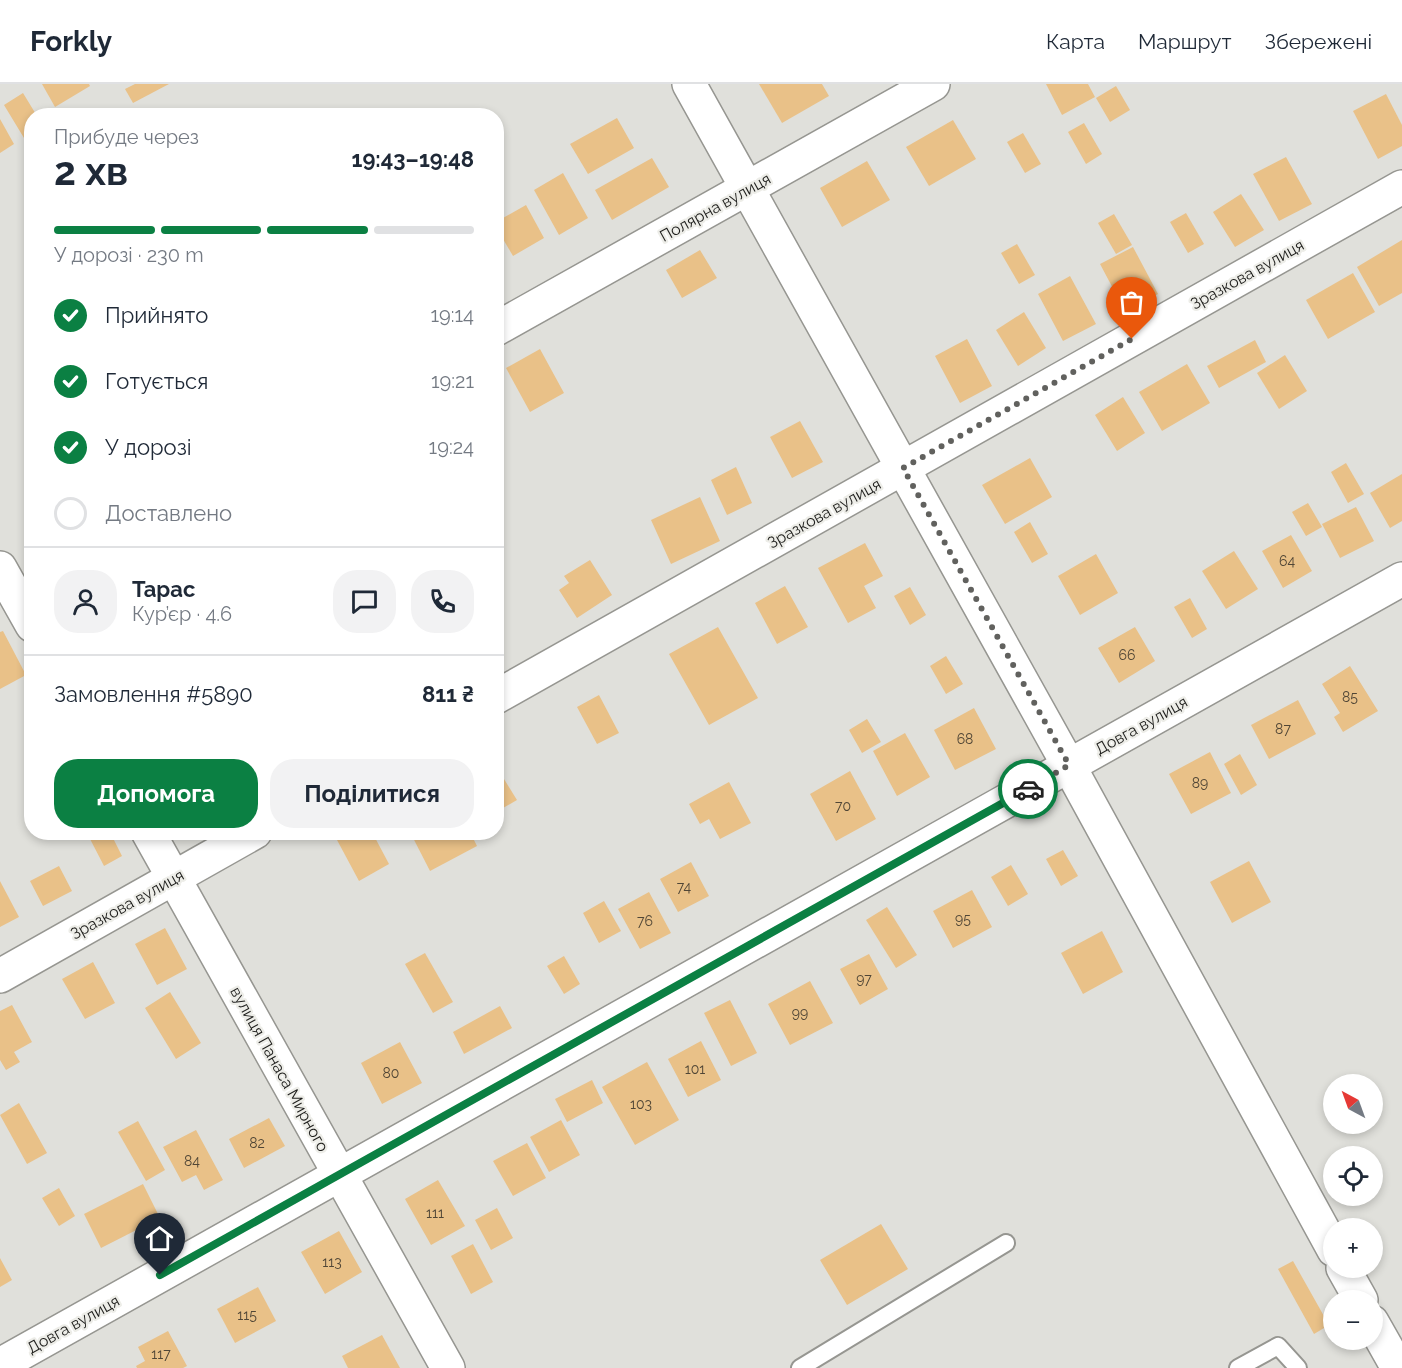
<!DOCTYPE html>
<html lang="uk">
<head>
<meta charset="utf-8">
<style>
  body { margin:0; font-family:Raleway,sans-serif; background:#f2f2f3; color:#1f2937; height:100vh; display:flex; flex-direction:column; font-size:22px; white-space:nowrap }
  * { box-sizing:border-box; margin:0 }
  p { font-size:20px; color:#747a83 }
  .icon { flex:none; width:33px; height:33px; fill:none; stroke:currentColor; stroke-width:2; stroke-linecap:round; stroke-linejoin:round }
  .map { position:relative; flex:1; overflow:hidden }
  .details { position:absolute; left:24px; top:24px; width:480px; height:732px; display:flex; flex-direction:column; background:#fff; border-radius:24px; box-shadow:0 3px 9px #0003 }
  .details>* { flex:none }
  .needle { width:39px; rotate:319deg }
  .fabs { position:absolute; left:1323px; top:990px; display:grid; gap:12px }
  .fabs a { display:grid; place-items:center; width:60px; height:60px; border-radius:50%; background:#fff; box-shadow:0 3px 9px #0003; font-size:30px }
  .pin { position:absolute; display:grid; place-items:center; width:51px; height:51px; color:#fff; margin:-62px -26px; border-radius:50% 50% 50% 0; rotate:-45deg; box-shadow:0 0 6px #0007 }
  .pin .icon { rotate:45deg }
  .courier { position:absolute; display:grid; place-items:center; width:60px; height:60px; margin:-30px; border:4px solid #0b8043; border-radius:50%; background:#fff; color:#222; box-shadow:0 2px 8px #0007 }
  .headline em { font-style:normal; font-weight:700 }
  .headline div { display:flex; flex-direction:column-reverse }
  .headline { display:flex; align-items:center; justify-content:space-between; height:102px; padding:0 30px }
  h1 { font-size:39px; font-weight:700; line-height:45px }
  .bar { display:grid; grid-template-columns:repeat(4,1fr); gap:9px 6px; align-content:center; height:72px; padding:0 30px }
  .bar i { height:8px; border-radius:4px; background:#e0e1e3 }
  .bar .current { background:#0b8043 }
  .bar p { grid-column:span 4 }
  .line { display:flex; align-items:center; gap:15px; padding:0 30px; border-top:2px solid #e0e1e3 }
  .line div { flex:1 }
  .round { display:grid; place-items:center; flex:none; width:63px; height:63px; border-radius:24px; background:#f2f2f3 }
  ol { padding:0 30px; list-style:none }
  li { display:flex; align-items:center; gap:18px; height:66px }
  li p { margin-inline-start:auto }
  li .icon { padding:6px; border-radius:50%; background:#0b8043; color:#fff; stroke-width:4 }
  li:last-child { color:#747a83 }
  li i { width:33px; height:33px; border:3px solid #e0e1e3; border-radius:50% }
  .primary-button { display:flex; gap:12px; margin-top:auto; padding:12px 30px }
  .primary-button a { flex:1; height:69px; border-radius:24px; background:#0b8043; color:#fff; font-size:24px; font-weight:700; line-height:69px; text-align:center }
  .primary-button a+a { background:#f2f2f3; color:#1f2937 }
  header { display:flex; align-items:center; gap:36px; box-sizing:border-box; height:84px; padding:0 30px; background:#fff; border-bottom:2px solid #e0e1e3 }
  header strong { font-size:28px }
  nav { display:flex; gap:33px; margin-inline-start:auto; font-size:21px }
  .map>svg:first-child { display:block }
  .building { fill:#e9c188 }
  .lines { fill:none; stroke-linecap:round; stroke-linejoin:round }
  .lane-casing { stroke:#969691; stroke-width:20 }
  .street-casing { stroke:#969691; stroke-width:36 }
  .lane { stroke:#fff; stroke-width:16 }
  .street { stroke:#fff; stroke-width:33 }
  .done { stroke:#61615e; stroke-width:6; stroke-dasharray:0 10.8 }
  .route { stroke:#0b8043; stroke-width:8 }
  .labels { text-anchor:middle; stroke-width:4.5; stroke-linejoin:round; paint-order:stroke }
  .number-label { font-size:14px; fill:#504636 }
  .street-label { font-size:16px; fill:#1d1d1b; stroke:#edede8 }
</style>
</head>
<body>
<header>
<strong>Forkly</strong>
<nav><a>Карта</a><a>Маршрут</a><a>Збережені</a></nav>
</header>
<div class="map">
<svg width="1402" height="1284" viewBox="0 0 1402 1284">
  <rect width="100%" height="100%" fill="#e0e0db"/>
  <g class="building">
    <polygon points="42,0 89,0 90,2 55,23"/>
    <polygon points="135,0 169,0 133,19 125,5"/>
    <polygon points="759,0 822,0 829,12 782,39"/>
    <polygon points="1046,0 1088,0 1095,13 1062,31"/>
    <polygon points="1116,2 1130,26 1110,38 1096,14"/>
    <polygon points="23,9 37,32 32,32 32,50 24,54 4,21"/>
    <polygon points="1386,10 1402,41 1402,62 1378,75 1353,27"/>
    <polygon points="617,34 634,64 588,90 570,60"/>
    <polygon points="0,35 14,60 0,69"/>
    <polygon points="953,36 976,75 929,102 906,63"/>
    <polygon points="1084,39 1102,70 1086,80 1068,48"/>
    <polygon points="1023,49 1041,80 1025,89 1007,58"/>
    <polygon points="1286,73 1312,120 1279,137 1253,90"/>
    <polygon points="652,74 669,103 612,136 595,106"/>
    <polygon points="867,77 890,116 842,143 820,104"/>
    <polygon points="563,89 588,134 559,151 534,106"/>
    <polygon points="1241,110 1264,146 1235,163 1213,128"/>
    <polygon points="526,121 544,154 513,172 496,143 496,138"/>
    <polygon points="1186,129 1204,160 1188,169 1170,138"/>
    <polygon points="1114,130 1132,161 1116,170 1098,139"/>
    <polygon points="1402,156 1402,209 1379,222 1357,183"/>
    <polygon points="1017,160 1035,191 1019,200 1001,169"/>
    <polygon points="1133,163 1158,210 1125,227 1100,180"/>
    <polygon points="700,166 717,194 682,214 666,186"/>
    <polygon points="1353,189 1375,228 1328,255 1306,216"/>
    <polygon points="1070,192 1096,240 1063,257 1038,210"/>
    <polygon points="1024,228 1046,264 1018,282 996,246"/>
    <polygon points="967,255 992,302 960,319 935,272"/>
    <polygon points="1255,256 1266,278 1219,304 1207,282"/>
    <polygon points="540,265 564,309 530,328 506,284"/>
    <polygon points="1285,271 1307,307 1279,325 1257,289"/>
    <polygon points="1187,280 1210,319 1162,347 1139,308"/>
    <polygon points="1123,313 1145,349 1117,367 1095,331"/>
    <polygon points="800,337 823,378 792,394 770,353"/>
    <polygon points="1030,374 1052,413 1005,440 982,401"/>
    <polygon points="1346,379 1364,410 1348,419 1331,388"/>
    <polygon points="736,383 752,419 727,431 711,396"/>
    <polygon points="1402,390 1402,437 1390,444 1370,409"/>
    <polygon points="700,413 720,457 671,480 651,436"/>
    <polygon points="1308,419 1322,443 1306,452 1292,428"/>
    <polygon points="1356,423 1374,457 1340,474 1322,440"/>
    <polygon points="1030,438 1048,470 1032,479 1014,448"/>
    <polygon points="1291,451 1312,487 1283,504 1262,467"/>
    <polygon points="865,459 883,492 864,502 876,524 848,539 818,484"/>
    <polygon points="1234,467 1258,505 1226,525 1202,487"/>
    <polygon points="1096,470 1118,509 1080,531 1058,492"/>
    <polygon points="590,476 612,511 577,534 559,506 569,499 564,492"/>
    <polygon points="785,502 808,543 777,560 755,519"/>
    <polygon points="910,503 926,531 910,541 894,512"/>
    <polygon points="1190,514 1207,545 1192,554 1174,523"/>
    <polygon points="718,543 758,614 709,641 669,570"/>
    <polygon points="1135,543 1155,577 1119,599 1098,564"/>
    <polygon points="3,547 26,591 0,605 0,548"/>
    <polygon points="946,572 963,600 946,610 930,582"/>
    <polygon points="1350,582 1378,627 1343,648 1334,633 1340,629 1322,600"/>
    <polygon points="599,611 619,649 597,660 577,623"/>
    <polygon points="1298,616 1316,650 1269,675 1251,641"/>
    <polygon points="974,624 996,665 955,686 934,646"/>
    <polygon points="867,635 881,658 862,669 849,646"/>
    <polygon points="905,649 930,693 897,712 873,667"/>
    <polygon points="1210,668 1231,709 1191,730 1169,690"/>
    <polygon points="1240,670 1257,701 1241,711 1224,680"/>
    <polygon points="496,682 517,716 496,728"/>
    <polygon points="850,687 876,735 836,757 810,710"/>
    <polygon points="729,698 751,739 720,755 709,735 700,740 689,720"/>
    <polygon points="99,748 110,748 122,772 104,782 89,753"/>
    <polygon points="350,748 372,748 389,780 359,797 337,756"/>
    <polygon points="410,748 470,748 477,762 430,787"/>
    <polygon points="1063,766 1078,792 1061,802 1046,775"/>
    <polygon points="1249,777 1271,818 1232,839 1210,798"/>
    <polygon points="691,778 709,812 678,828 660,795"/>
    <polygon points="1011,781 1028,810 1008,822 991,793"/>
    <polygon points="59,782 72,807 43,822 30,797"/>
    <polygon points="0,797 19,833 0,843"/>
    <polygon points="972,806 992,843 953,864 933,827"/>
    <polygon points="649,808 671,849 640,865 618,825"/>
    <polygon points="604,817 621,847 599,859 583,829"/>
    <polygon points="887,823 917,871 896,884 866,836"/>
    <polygon points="165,844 187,885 157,901 135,860"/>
    <polygon points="1102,847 1123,888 1083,910 1061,869"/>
    <polygon points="425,869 453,918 433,929 405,880"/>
    <polygon points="869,870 888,905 860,921 840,885"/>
    <polygon points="564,872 580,900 564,910 547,882"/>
    <polygon points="93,878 115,919 85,935 62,895"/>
    <polygon points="810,897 833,939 790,961 768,920"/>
    <polygon points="170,908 201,959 176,975 145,924"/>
    <polygon points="730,916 757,969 731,982 704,929"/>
    <polygon points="12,921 32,958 14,968 20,978 6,986 0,976 0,927"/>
    <polygon points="500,922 512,944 464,970 453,948"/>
    <polygon points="701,957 721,996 688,1013 668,975"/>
    <polygon points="400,958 422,999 382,1020 361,979"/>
    <polygon points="647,978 679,1036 635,1061 602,1003"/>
    <polygon points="592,996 603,1019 567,1038 555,1015"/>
    <polygon points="19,1019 47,1069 27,1080 0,1031"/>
    <polygon points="269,1034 285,1062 244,1084 229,1055"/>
    <polygon points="561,1036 580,1071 549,1088 530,1053"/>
    <polygon points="138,1037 165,1086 146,1097 118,1048"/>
    <polygon points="196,1046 223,1096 204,1106 196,1091 182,1098 163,1063"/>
    <polygon points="527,1059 546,1094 513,1112 493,1077"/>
    <polygon points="438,1096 465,1142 431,1161 405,1115"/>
    <polygon points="143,1100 160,1134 101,1164 84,1130"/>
    <polygon points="59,1104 75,1132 59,1142 42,1114"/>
    <polygon points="497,1124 513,1154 491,1166 475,1136"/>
    <polygon points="881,1140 908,1185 847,1221 820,1176"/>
    <polygon points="339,1147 362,1188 325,1210 301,1168"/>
    <polygon points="473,1160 493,1198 471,1210 451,1172"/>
    <polygon points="0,1174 12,1196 0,1203"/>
    <polygon points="1293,1177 1329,1241 1314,1250 1278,1185"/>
    <polygon points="258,1203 276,1237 235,1259 217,1225"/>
    <polygon points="168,1247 187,1282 183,1284 137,1284 136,1282 145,1277 138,1263"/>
    <polygon points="382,1251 400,1284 348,1284 342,1272"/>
  </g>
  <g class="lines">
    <g class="lane-casing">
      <g id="lane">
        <polyline points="800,1284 1006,1159"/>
        <polyline points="1238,1284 1278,1262 1298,1284"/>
      </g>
    </g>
    <g class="street-casing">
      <g id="street">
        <polyline points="689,0 1069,682 1334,1166"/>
        <polyline points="496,245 933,0"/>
        <polyline points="0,484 32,541"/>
        <polyline points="496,613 1402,103"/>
        <polyline points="148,748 448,1284"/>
        <polyline points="0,892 255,748"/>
        <polyline points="1343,1184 1361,1216"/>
        <polyline points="1372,1238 1398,1284"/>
        <polyline points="0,1281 1402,495"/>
      </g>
    </g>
    <use href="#lane" class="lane"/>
    <use href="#street" class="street"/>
  </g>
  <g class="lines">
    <polyline class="done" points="1028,705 1069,681 903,384 1132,255"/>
    <polyline class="route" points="160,1191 1028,705"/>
  </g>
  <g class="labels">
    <g class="number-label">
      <text x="1287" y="482">64</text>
      <text x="1127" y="576">66</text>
      <text x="1350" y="618">85</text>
      <text x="1283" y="650">87</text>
      <text x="965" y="660">68</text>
      <text x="1200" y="704">89</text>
      <text x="843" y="727">70</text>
      <text x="684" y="808">74</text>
      <text x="963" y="840">95</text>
      <text x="645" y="842">76</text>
      <text x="864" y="900">97</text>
      <text x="800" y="934">99</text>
      <text x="695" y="990">101</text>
      <text x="391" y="994">80</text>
      <text x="641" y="1025">103</text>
      <text x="257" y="1064">82</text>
      <text x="192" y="1082">84</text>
      <text x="435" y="1134">111</text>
      <text x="332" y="1183">113</text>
      <text x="247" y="1236">115</text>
      <text x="161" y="1275">117</text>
    </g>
    <g class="street-label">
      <text transform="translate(715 123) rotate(-29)" y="6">Полярна вулиця</text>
      <text transform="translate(1247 190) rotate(-29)" y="6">Зразкова вулиця</text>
      <text transform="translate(824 429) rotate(-29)" y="6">Зразкова вулиця</text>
      <text transform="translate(1141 641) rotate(-29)" y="6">Довга вулиця</text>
      <text transform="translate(127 820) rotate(-29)" y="6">Зразкова вулиця</text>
      <text transform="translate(280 985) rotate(61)" y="6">вулиця Панаса Мирного</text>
      <text transform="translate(73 1240) rotate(-29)" y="6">Довга вулиця</text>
    </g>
  </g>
</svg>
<div class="fabs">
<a><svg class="needle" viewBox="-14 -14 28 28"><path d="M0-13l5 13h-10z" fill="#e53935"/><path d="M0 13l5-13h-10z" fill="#747a83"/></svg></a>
<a><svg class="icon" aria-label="locate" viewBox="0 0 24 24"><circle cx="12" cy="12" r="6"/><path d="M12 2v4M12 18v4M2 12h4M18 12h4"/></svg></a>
<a>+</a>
<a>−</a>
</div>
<div class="pin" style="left:1132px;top:255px;background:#ea580c"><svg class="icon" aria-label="bag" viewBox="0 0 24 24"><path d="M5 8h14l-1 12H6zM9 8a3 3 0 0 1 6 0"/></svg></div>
<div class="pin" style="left:160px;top:1191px;background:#1f2937"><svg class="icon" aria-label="home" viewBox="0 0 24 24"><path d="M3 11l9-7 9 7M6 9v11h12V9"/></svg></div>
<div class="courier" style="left:1028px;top:705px"><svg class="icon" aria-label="car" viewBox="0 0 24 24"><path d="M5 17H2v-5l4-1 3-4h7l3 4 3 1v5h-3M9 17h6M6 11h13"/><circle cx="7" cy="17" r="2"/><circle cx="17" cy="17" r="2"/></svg></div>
<section class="details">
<div class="headline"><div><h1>2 хв</h1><p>Прибуде через</p></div><em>19:43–19:48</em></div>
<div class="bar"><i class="current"></i><i class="current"></i><i class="current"></i><i></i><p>У дорозі · 230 m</p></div>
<ol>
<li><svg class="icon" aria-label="check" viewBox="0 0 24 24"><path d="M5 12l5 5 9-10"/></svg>Прийнято<p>19:14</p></li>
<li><svg class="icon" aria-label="check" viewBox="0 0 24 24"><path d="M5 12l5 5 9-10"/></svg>Готується<p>19:21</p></li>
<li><svg class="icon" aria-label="check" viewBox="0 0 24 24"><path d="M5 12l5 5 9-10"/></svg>У дорозі<p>19:24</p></li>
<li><i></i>Доставлено</li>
</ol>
<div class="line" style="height:108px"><a class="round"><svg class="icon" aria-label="person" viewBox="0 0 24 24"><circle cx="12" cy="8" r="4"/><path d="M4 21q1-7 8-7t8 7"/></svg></a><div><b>Тарас</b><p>Кур’єр · 4.6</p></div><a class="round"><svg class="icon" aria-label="chat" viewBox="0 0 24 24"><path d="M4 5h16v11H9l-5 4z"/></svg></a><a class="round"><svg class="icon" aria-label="phone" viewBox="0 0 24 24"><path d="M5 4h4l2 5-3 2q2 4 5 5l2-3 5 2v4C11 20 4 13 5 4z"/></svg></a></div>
<div class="line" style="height:78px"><div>Замовлення #5890</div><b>811 ₴</b></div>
<div class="primary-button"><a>Допомога</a><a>Поділитися</a></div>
</section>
</div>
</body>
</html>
